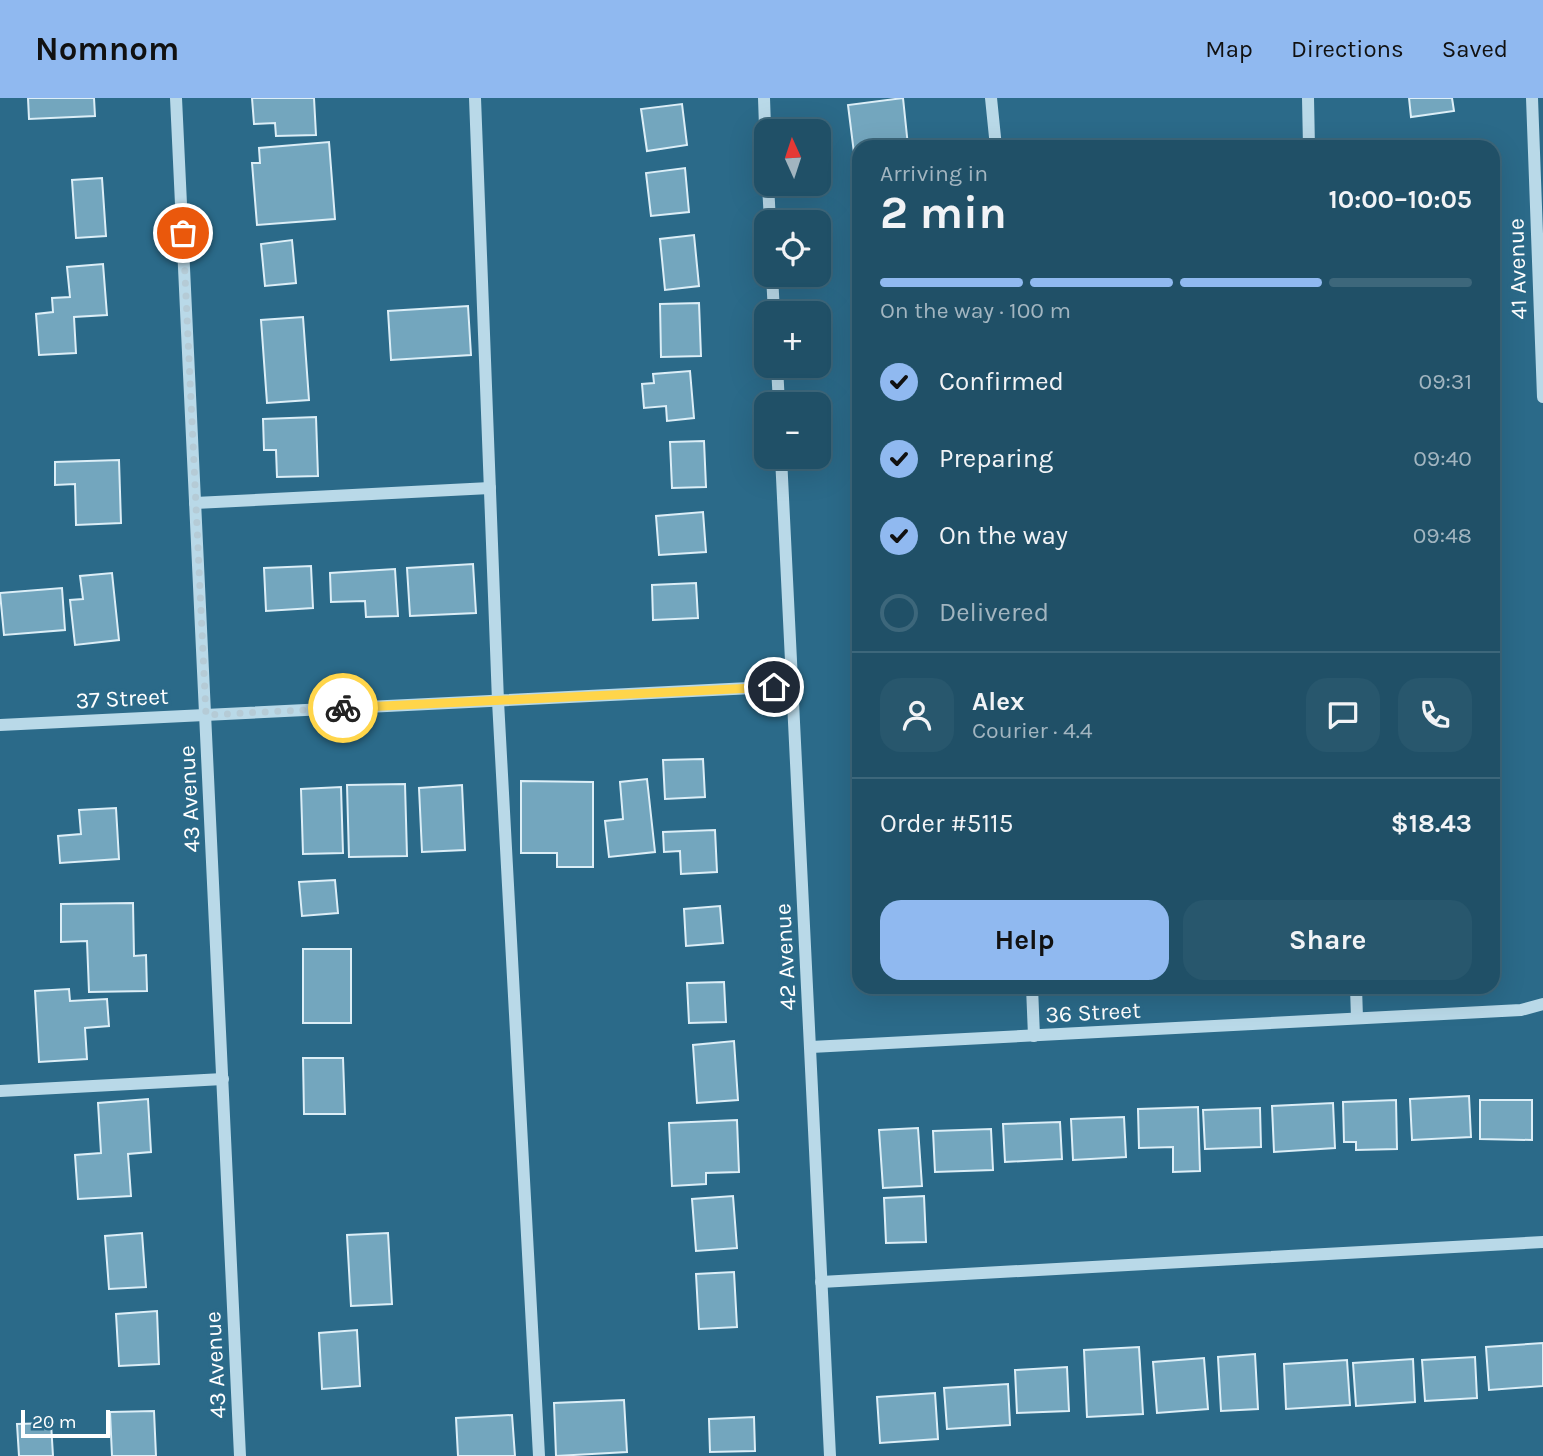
<!DOCTYPE html>
<html lang="en">
<head>
<meta charset="utf-8">
<style>
  body { margin:0; font-family:Karla,sans-serif; background:#28576d; color:#f1f3f6; height:100vh; display:flex; flex-direction:column; font-size:26px; white-space:nowrap }
  * { box-sizing:border-box; margin:0 }
  p { font-size:23px; color:#a2b5c0 }
  .icon { flex:none; width:38px; height:38px; fill:none; stroke:currentColor; stroke-width:2; stroke-linecap:round; stroke-linejoin:round }
  .map { position:relative; flex:1; overflow:hidden }
  .details { position:absolute; left:852px; top:42px; width:648px; height:854px; display:flex; flex-direction:column; background:#205067; border-radius:21px; box-shadow:0 7px 28px #0002,0 0 0 2px #3d677b }
  .details>* { flex:none }
  .needle { width:46px; rotate:357deg }
  .buttons { position:absolute; left:754px; top:21px; display:grid; gap:14px }
  .buttons a { display:grid; place-items:center; width:77px; height:77px; border-radius:14px; background:#205067; box-shadow:0 7px 28px #0002,0 0 0 2px #3d677b; font-size:35px }
  .scale { position:absolute; left:21px; bottom:18px; width:89px; box-sizing:border-box; padding-left:7px; border:4px solid #fff; border-top:0; font-size:19px; line-height:24px; white-space:nowrap; color:#fff; -webkit-text-stroke:5px #2b6a89; paint-order:stroke }
  .pin { position:absolute; display:grid; place-items:center; width:60px; height:60px; color:#fff; margin:-30px; border:4px solid #fff; border-radius:50%; box-shadow:0 2px 7px #0007 }
  .courier { position:absolute; display:grid; place-items:center; width:70px; height:70px; margin:-35px; border:5px solid #ffd54a; border-radius:50%; background:#fff; color:#222; box-shadow:0 2px 9px #0007 }
  .headline em { font-style:normal; font-weight:700 }
  .headline div { display:flex; flex-direction:column-reverse }
  .headline { display:flex; align-items:center; justify-content:space-between; height:119px; padding:0 28px }
  h1 { font-size:46px; font-weight:700; line-height:52px }
  .bar { display:grid; grid-template-columns:repeat(4,1fr); gap:10px 7px; align-content:center; height:84px; padding:0 28px }
  .bar i { height:9px; border-radius:5px; background:#3d677b }
  .bar .on { background:#90b9f0 }
  .bar p { grid-column:span 4 }
  .line { display:flex; align-items:center; gap:18px; padding:0 28px; border-top:2px solid #3d677b }
  .line div { flex:1 }
  .round { display:grid; place-items:center; flex:none; width:74px; height:74px; border-radius:21px; background:#28576d }
  ol { padding:0 28px; list-style:none }
  li { display:flex; align-items:center; gap:21px; height:77px }
  li p { margin-inline-start:auto }
  li .icon { padding:7px; border-radius:50%; background:#90b9f0; color:#111; stroke-width:4 }
  li:last-child { color:#a2b5c0 }
  li i { width:38px; height:38px; border:4px solid #3d677b; border-radius:50% }
  .cta { display:flex; gap:14px; margin-top:auto; padding:14px 28px }
  .cta a { flex:1; height:80px; border-radius:21px; background:#90b9f0; color:#111; font-size:28px; font-weight:700; line-height:80px; text-align:center }
  .cta a+a { background:#28576d; color:#f1f3f6 }
  header { display:flex; align-items:center; gap:42px; box-sizing:border-box; height:98px; padding:0 35px; background:#90b9f0; color:#111 }
  header strong { font-size:33px }
  nav { display:flex; gap:38px; margin-inline-start:auto; font-size:24px }
  .map>svg:first-child { display:block }
  .building { fill:#73a6be; stroke:#dceef7; stroke-width:2 }
  .lines { fill:none; stroke-linecap:round; stroke-linejoin:round }
  .minor { stroke:#b9d9e8; stroke-width:12 }
  .done { stroke:#b5cbd6; stroke-width:7; stroke-dasharray:0 12.6 }
  .route { stroke:#ffd54a; stroke-width:9 }
  .labels { text-anchor:middle; stroke-width:7; stroke-linejoin:round; paint-order:stroke }
  .street-label { font-size:23px; fill:#fff; stroke:#2b6a89 }
</style>
</head>
<body>
<header>
<strong>Nomnom</strong>
<nav><a>Map</a><a>Directions</a><a>Saved</a></nav>
</header>
<div class="map">
<svg width="1543" height="1358" viewBox="0 0 1543 1358">
  <rect width="100%" height="100%" fill="#2b6a89"/>
  <g class="building">
    <polygon points="28,0 94,0 95,18 29,21"/>
    <polygon points="252,0 314,0 316,37 276,38 275,25 254,26"/>
    <polygon points="903,0 908,48 859,49 859,54 854,55 848,7"/>
    <polygon points="1409,0 1452,0 1454,13 1411,19"/>
    <polygon points="682,6 687,47 647,53 641,11"/>
    <polygon points="329,44 335,121 257,127 252,65 260,65 259,50"/>
    <polygon points="685,70 689,114 651,118 646,75"/>
    <polygon points="853,73 859,73 859,118 855,118"/>
    <polygon points="102,80 106,138 76,140 72,82"/>
    <polygon points="694,137 699,188 665,192 660,141"/>
    <polygon points="292,142 296,185 265,188 261,146"/>
    <polygon points="103,166 107,217 74,219 76,255 39,257 36,216 53,214 52,200 70,199 67,169"/>
    <polygon points="699,205 701,258 661,259 660,206"/>
    <polygon points="468,208 471,257 391,262 388,213"/>
    <polygon points="856,214 859,214 859,261 858,261"/>
    <polygon points="303,219 309,302 267,305 261,222"/>
    <polygon points="690,273 694,320 667,323 666,308 644,310 642,286 654,285 653,276"/>
    <polygon points="316,319 318,378 277,379 276,352 264,352 263,321"/>
    <polygon points="704,343 706,389 672,390 670,344"/>
    <polygon points="119,362 121,425 76,427 75,386 55,387 55,364"/>
    <polygon points="703,414 706,454 659,457 656,418"/>
    <polygon points="473,466 476,515 410,518 407,470"/>
    <polygon points="311,468 313,510 266,513 264,470"/>
    <polygon points="395,471 398,518 366,519 365,503 331,504 330,475"/>
    <polygon points="112,475 119,542 75,547 70,502 83,501 80,478"/>
    <polygon points="696,485 698,520 653,522 652,487"/>
    <polygon points="62,490 65,532 4,537 0,495"/>
    <polygon points="703,661 705,699 665,701 663,662"/>
    <polygon points="647,681 655,754 609,759 605,723 623,721 620,684"/>
    <polygon points="521,683 593,684 593,769 557,769 557,755 521,755"/>
    <polygon points="405,686 407,758 349,759 347,687"/>
    <polygon points="462,687 465,752 422,754 419,690"/>
    <polygon points="341,689 343,755 303,756 301,691"/>
    <polygon points="116,710 119,761 60,765 58,738 81,736 79,712"/>
    <polygon points="715,732 717,774 681,776 680,753 664,754 663,734"/>
    <polygon points="335,782 338,815 302,818 299,784"/>
    <polygon points="133,805 134,858 146,857 147,893 89,894 87,843 61,844 61,806"/>
    <polygon points="720,808 723,845 686,848 684,811"/>
    <rect x="303" y="851" width="48" height="74"/>
    <polygon points="724,884 726,924 689,925 687,885"/>
    <polygon points="69,891 70,903 107,901 109,928 85,930 87,961 39,964 35,893"/>
    <polygon points="734,943 738,1002 697,1005 693,947"/>
    <polygon points="303,960 343,960 345,1016 304,1016"/>
    <polygon points="1469,998 1471,1039 1412,1042 1410,1001"/>
    <polygon points="148,1001 151,1054 128,1056 131,1098 78,1101 75,1057 101,1055 98,1005"/>
    <polygon points="1396,1002 1397,1051 1356,1052 1356,1044 1344,1044 1343,1004"/>
    <polygon points="1480,1002 1532,1002 1532,1042 1480,1041"/>
    <polygon points="1333,1005 1335,1050 1274,1054 1272,1008"/>
    <polygon points="1198,1009 1200,1073 1173,1074 1173,1049 1139,1050 1138,1011"/>
    <polygon points="1260,1010 1261,1049 1205,1051 1203,1012"/>
    <polygon points="1124,1019 1126,1059 1073,1062 1071,1021"/>
    <polygon points="737,1022 739,1074 706,1075 706,1086 672,1088 669,1025"/>
    <polygon points="1060,1024 1062,1061 1005,1064 1003,1026"/>
    <polygon points="918,1030 922,1088 883,1090 879,1032"/>
    <polygon points="991,1031 993,1072 935,1074 933,1033"/>
    <polygon points="733,1098 737,1150 696,1153 692,1101"/>
    <polygon points="924,1098 926,1144 886,1145 884,1100"/>
    <polygon points="142,1135 146,1189 109,1191 105,1138"/>
    <polygon points="388,1135 392,1206 351,1208 347,1137"/>
    <polygon points="734,1174 737,1229 699,1231 696,1176"/>
    <polygon points="157,1213 159,1266 119,1268 116,1216"/>
    <polygon points="357,1232 360,1288 322,1291 319,1235"/>
    <polygon points="1543,1245 1543,1288 1489,1292 1486,1249"/>
    <polygon points="1139,1249 1143,1316 1087,1319 1084,1252"/>
    <polygon points="1255,1256 1258,1311 1221,1313 1218,1259"/>
    <polygon points="1475,1259 1477,1300 1425,1303 1422,1262"/>
    <polygon points="1204,1260 1208,1311 1157,1315 1153,1264"/>
    <polygon points="1413,1261 1415,1304 1356,1308 1353,1265"/>
    <polygon points="1347,1262 1350,1307 1286,1311 1284,1266"/>
    <polygon points="1067,1269 1069,1313 1017,1315 1015,1272"/>
    <polygon points="1008,1286 1010,1327 947,1331 944,1290"/>
    <polygon points="935,1295 938,1341 880,1345 877,1299"/>
    <polygon points="624,1302 627,1354 556,1358 554,1305"/>
    <polygon points="154,1313 156,1358 112,1358 110,1314"/>
    <polygon points="512,1317 515,1358 458,1358 456,1320"/>
    <polygon points="754,1319 755,1353 710,1354 709,1321"/>
    <polygon points="51,1325 53,1358 19,1358 17,1326"/>
  </g>
  <g class="lines">
    <g class="minor">
      <polyline points="176,0 240,1358"/>
      <polyline points="475,0 498,603 539,1358"/>
      <polyline points="764,0 766,57"/>
      <polyline points="991,0 996,49"/>
      <polyline points="1308,0 1309,49"/>
      <polyline points="1532,0 1543,299"/>
      <polyline points="768,86 770,124"/>
      <polyline points="772,177 774,215"/>
      <polyline points="777,268 779,306"/>
      <polyline points="781,359 830,1358"/>
      <polyline points="195,405 490,390"/>
      <polyline points="0,627 792,588"/>
      <polyline points="1032,889 1034,938"/>
      <polyline points="1356,889 1357,920"/>
      <polyline points="811,949 1521,912 1543,906"/>
      <polyline points="0,993 223,981"/>
      <polyline points="821,1184 1543,1144"/>
    </g>
  </g>
  <g class="lines">
    <polyline class="done" points="183,135 206,617 343,610"/>
    <polyline class="route" points="343,610 774,589"/>
  </g>
  <g class="labels">
    <g class="street-label">
      <text transform="translate(1517 171) rotate(-92)" y="8">41 Avenue</text>
      <text transform="translate(122 600) rotate(-3)" y="8">37 Street</text>
      <text transform="translate(189 701) rotate(-93)" y="8">43 Avenue</text>
      <text transform="translate(785 859) rotate(-93)" y="8">42 Avenue</text>
      <text transform="translate(1093 914) rotate(-3)" y="8">36 Street</text>
      <text transform="translate(215 1267) rotate(-93)" y="8">43 Avenue</text>
    </g>
  </g>
</svg>
<div class="buttons">
<a><svg class="needle" viewBox="-14 -14 28 28"><path d="M0-13l5 13h-10z" fill="#e53935"/><path d="M0 13l5-13h-10z" fill="#a2b5c0"/></svg></a>
<a><svg class="icon" aria-label="locate" viewBox="0 0 24 24"><circle cx="12" cy="12" r="6"/><path d="M12 2v4M12 18v4M2 12h4M18 12h4"/></svg></a>
<a>+</a>
<a>−</a>
</div>
<div class="scale">20 m</div>
<div class="pin" style="left:183px;top:135px;background:#ea580c"><svg class="icon" aria-label="bag" viewBox="0 0 24 24"><path d="M5 8h14l-1 12H6zM9 8a3 3 0 0 1 6 0"/></svg></div>
<div class="pin" style="left:774px;top:589px;background:#1f2937"><svg class="icon" aria-label="home" viewBox="0 0 24 24"><path d="M3 11l9-7 9 7M6 9v11h12V9"/></svg></div>
<div class="courier" style="left:343px;top:610px"><svg class="icon" aria-label="bike" viewBox="0 0 24 24"><circle cx="6" cy="16" r="4"/><circle cx="18" cy="16" r="4"/><path d="M6 16l4-8h5l3 8M10 8l3 8H6M13 5h3"/></svg></div>
<section class="details">
<div class="headline"><div><h1>2 min</h1><p>Arriving in</p></div><em>10:00–10:05</em></div>
<div class="bar"><i class="on"></i><i class="on"></i><i class="on"></i><i></i><p>On the way · 100 m</p></div>
<ol>
<li><svg class="icon" aria-label="check" viewBox="0 0 24 24"><path d="M5 12l5 5 9-10"/></svg>Confirmed<p>09:31</p></li>
<li><svg class="icon" aria-label="check" viewBox="0 0 24 24"><path d="M5 12l5 5 9-10"/></svg>Preparing<p>09:40</p></li>
<li><svg class="icon" aria-label="check" viewBox="0 0 24 24"><path d="M5 12l5 5 9-10"/></svg>On the way<p>09:48</p></li>
<li><i></i>Delivered</li>
</ol>
<div class="line" style="height:126px"><a class="round"><svg class="icon" aria-label="person" viewBox="0 0 24 24"><circle cx="12" cy="8" r="4"/><path d="M4 21q1-7 8-7t8 7"/></svg></a><div><b>Alex</b><p>Courier · 4.4</p></div><a class="round"><svg class="icon" aria-label="chat" viewBox="0 0 24 24"><path d="M4 5h16v11H9l-5 4z"/></svg></a><a class="round"><svg class="icon" aria-label="phone" viewBox="0 0 24 24"><path d="M5 4h4l2 5-3 2q2 4 5 5l2-3 5 2v4C11 20 4 13 5 4z"/></svg></a></div>
<div class="line" style="height:91px"><div>Order #5115</div><b>$18.43</b></div>
<div class="cta"><a>Help</a><a>Share</a></div>
</section>
</div>
</body>
</html>
